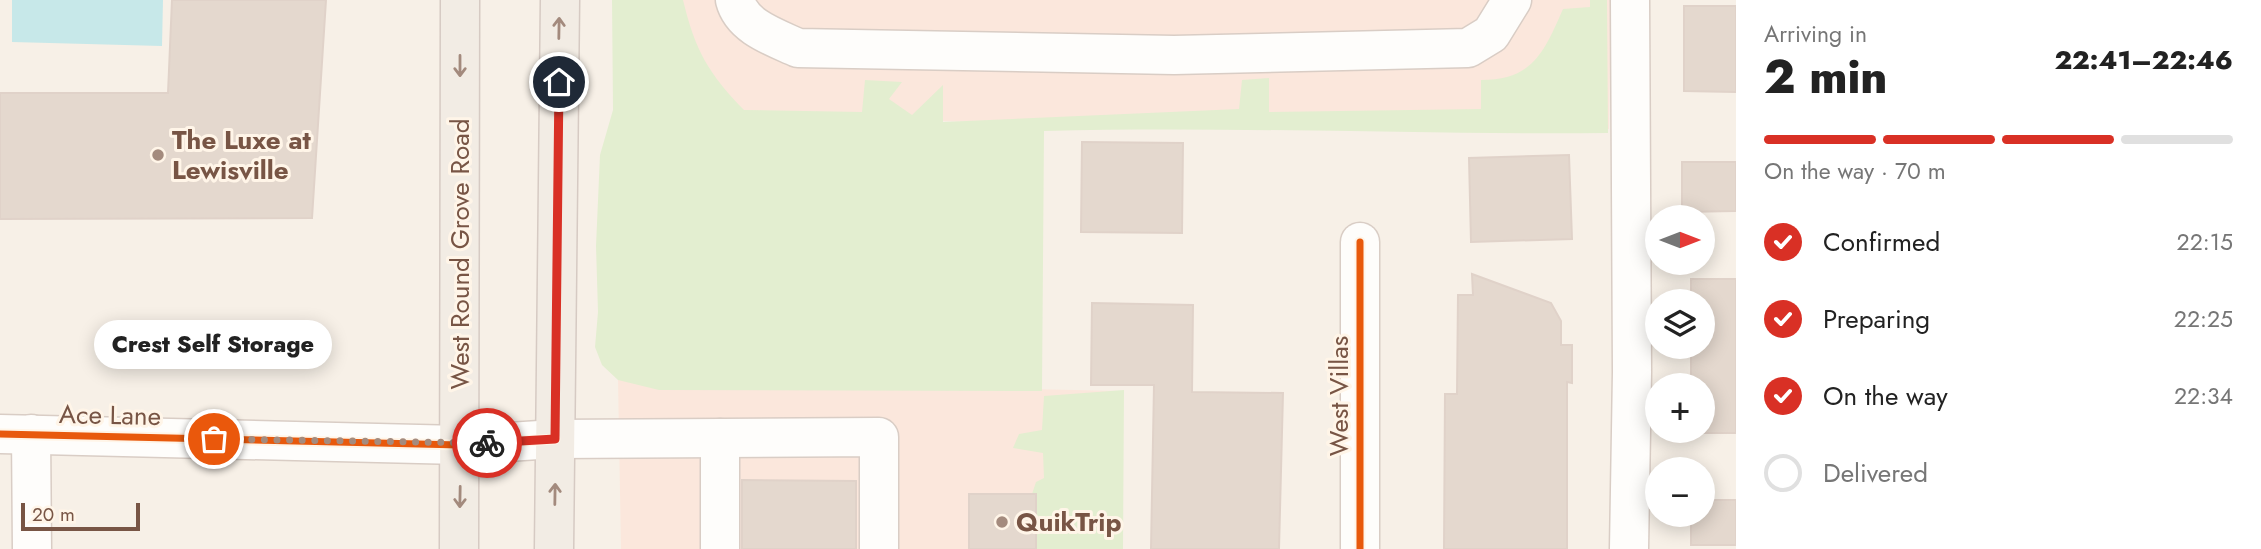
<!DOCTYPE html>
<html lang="en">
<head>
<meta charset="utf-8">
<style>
  body { margin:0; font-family:Jost,sans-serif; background:#f6f6f6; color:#222; height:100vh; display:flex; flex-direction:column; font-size:26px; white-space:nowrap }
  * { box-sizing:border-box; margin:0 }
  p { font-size:23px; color:#767676 }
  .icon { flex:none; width:38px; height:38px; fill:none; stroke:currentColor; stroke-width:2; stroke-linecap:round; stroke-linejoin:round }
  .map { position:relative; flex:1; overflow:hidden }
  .panel { display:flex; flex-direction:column; background:#fff; width:525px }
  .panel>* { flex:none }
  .needle { width:46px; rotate:90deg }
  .buttons { position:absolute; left:1645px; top:205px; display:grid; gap:14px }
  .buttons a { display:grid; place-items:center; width:70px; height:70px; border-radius:50%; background:#fff; box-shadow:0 4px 18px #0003; font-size:35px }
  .scale { position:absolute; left:21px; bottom:18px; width:119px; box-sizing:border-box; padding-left:7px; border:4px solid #785545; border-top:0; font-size:19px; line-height:24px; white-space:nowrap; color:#785545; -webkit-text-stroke:5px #fff5e8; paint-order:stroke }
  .pin { position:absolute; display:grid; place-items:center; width:60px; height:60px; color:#fff; margin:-30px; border:4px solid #fff; border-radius:50%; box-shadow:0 2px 7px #0007 }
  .courier { position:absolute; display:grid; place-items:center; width:70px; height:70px; margin:-35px; border:5px solid #d93025; border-radius:50%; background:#fff; color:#222; box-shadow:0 2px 9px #0007 }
  .bubble { position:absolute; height:49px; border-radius:24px; background:#fff; box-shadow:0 4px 18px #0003; font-size:23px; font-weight:800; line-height:49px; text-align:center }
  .head em { font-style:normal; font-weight:800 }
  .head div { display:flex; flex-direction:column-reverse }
  .head { display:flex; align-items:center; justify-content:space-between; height:119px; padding:0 28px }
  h1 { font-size:46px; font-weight:800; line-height:52px }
  .bar { display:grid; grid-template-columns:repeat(4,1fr); gap:10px 7px; align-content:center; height:84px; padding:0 28px }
  .bar i { height:9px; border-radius:5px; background:#e0e0e0 }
  .bar .current { background:#d93025 }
  .bar p { grid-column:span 4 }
  ol { padding:0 28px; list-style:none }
  li { display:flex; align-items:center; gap:21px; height:77px }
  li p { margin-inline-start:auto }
  li .icon { padding:7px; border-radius:50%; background:#d93025; color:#fff; stroke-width:4 }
  li:last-child { color:#767676 }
  li i { width:38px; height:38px; border:4px solid #e0e0e0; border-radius:50% }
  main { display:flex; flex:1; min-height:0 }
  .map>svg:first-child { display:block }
  .commercial { fill:#fbe7dc }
  .green { fill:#e3eed0 }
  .water { fill:#c7e8e9 }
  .building { fill:#e4d8ce; stroke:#e0d2c9; stroke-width:2 }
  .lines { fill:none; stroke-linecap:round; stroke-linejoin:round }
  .minor-casing { stroke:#d9cdc5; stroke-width:41 }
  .major-casing { stroke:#d6cac3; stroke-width:41 }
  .minor { stroke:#fefdfb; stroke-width:38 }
  .major { stroke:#f2ece4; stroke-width:38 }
  .cycleway-casing { stroke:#fff5e8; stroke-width:11 }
  .cycleway { stroke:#e8590c; stroke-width:7 }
  .oneway { stroke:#a38a7d }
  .done { stroke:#a48b7e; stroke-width:7; stroke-dasharray:0 12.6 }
  .route { stroke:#d93025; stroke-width:9 }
  .poi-dot { fill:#a48b7e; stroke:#fff5e8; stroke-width:2.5 }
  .labels { text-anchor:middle; stroke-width:6; stroke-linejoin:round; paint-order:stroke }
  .poi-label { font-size:26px; font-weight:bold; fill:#785545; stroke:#fff5e8; text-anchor:start }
  .street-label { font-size:26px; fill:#785545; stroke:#fff5e8 }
</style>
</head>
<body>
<main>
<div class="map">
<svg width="1736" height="549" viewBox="0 0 1736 549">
  <rect width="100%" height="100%" fill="#f7f0e7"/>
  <g class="commercial">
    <polygon points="664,0 1611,0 1609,129 1210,128 664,114"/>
    <polygon points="618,380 1121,391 1120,549 621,549"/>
  </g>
  <g class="green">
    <path d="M612,0H683C695,50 708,73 744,110L862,112L865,80L902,82L889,99L912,115L943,85V122L1239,109L1242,80L1269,78V112L1481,109V80C1533,80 1544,52 1563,9L1590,7V0H1607L1608,133C1420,135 1232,126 1044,131L1042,391L659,390L618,380L602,365L595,347L598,312L596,246L600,155L613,110Z"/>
    <polygon points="1124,390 1123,549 1029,549 1029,503 1036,482 1044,478 1043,453 1013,448 1019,434 1042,430 1044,396"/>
  </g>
  <polygon class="water" points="12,0 163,0 162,46 12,42"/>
  <g class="building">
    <polygon points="172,0 326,0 312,218 0,219 0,93 168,93"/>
    <polygon points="1684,6 1736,6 1736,92 1684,91"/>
    <polygon points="1082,142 1183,143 1182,233 1081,232"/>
    <polygon points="1569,155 1572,239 1471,242 1469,158"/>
    <polygon points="1682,162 1736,162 1736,211 1682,212"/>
    <polygon points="1472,274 1551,303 1561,321 1561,345 1572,345 1572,383 1567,382 1567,549 1444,549 1445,394 1457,394 1458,295 1473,295"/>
    <polygon points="1691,279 1736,279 1736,433 1691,433 1703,430 1703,385 1691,385 1691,346 1703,346 1703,301 1691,301"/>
    <polygon points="1092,303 1193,305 1192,392 1283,393 1279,549 1151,549 1154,385 1091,385"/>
    <polygon points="742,480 856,481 856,549 742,549"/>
    <rect x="969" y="494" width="67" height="55"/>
    <polygon points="1703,500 1736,500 1736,545 1691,545 1691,514 1703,514"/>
  </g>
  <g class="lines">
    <g class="minor-casing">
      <g id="minor">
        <path d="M735,0C742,27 774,37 798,48L1174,55L1468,48L1491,34L1512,0"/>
        <polyline points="0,434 460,445 555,439 879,437 879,549"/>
        <polyline points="31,434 32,549"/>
        <polyline points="720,438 720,549"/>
        <polyline points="1360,549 1360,242"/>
        <polyline points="1629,549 1632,372 1630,0"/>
      </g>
    </g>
    <g class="major-casing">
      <g id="major">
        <polyline points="459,549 460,0"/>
        <polyline points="554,549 560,0"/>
      </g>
    </g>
    <use href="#minor" class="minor"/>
    <use href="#major" class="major"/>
    <g class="cycleway-casing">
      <g id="cycleway">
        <polyline points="0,434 460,445 555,439"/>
        <polyline points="1360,549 1360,242"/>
      </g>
    </g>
    <use href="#cycleway" class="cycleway"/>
  </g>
  <defs><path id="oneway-shaft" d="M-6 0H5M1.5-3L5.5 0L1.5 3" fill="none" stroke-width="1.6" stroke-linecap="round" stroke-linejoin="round" transform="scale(1.75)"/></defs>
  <g class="oneway">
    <use href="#oneway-shaft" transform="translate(559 28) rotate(-89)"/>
    <use href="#oneway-shaft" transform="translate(460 66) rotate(90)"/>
    <use href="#oneway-shaft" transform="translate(555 494) rotate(-89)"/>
    <use href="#oneway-shaft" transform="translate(460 497) rotate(91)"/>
  </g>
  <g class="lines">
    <polyline class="done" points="214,439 487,443"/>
    <polyline class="route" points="487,443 555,439 559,82"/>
  </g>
  <g class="poi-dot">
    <circle cx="158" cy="155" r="7"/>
    <circle cx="1002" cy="522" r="7"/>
  </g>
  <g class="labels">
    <g class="poi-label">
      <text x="172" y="149">The Luxe at<tspan x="172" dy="30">Lewisville</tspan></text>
      <text x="1016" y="531">QuikTrip</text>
    </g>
    <g class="street-label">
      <text transform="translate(460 254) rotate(-90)" y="9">West Round Grove Road</text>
      <text transform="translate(1339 396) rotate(-90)" y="9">West Villas</text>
      <text transform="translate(110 415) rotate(1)" y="9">Ace Lane</text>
    </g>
  </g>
</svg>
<div class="buttons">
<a><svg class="needle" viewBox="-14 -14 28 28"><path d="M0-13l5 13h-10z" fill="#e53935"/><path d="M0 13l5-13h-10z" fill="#767676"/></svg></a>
<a><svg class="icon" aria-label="layers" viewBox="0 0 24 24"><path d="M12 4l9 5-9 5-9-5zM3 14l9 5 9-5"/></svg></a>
<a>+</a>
<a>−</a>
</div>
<div class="scale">20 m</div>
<div class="pin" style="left:214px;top:439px;background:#ea580c"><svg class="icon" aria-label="bag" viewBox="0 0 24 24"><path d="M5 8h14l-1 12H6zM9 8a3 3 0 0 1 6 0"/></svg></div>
<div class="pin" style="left:559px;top:82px;background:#1f2937"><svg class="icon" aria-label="home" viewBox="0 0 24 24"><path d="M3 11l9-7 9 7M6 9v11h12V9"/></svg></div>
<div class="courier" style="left:487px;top:443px"><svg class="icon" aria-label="bike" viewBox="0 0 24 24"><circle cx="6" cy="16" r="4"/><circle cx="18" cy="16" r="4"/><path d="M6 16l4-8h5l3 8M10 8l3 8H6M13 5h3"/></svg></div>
<div class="bubble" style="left:94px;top:320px;width:238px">Crest Self Storage</div>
</div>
<section class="panel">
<div class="head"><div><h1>2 min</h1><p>Arriving in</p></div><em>22:41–22:46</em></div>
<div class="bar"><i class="current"></i><i class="current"></i><i class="current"></i><i></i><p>On the way · 70 m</p></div>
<ol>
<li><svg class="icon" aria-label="check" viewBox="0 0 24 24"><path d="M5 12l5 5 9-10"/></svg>Confirmed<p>22:15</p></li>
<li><svg class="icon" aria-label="check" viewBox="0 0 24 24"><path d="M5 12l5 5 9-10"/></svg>Preparing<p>22:25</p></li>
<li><svg class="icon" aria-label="check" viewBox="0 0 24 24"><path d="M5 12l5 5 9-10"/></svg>On the way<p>22:34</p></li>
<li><i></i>Delivered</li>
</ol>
</section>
</main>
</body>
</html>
